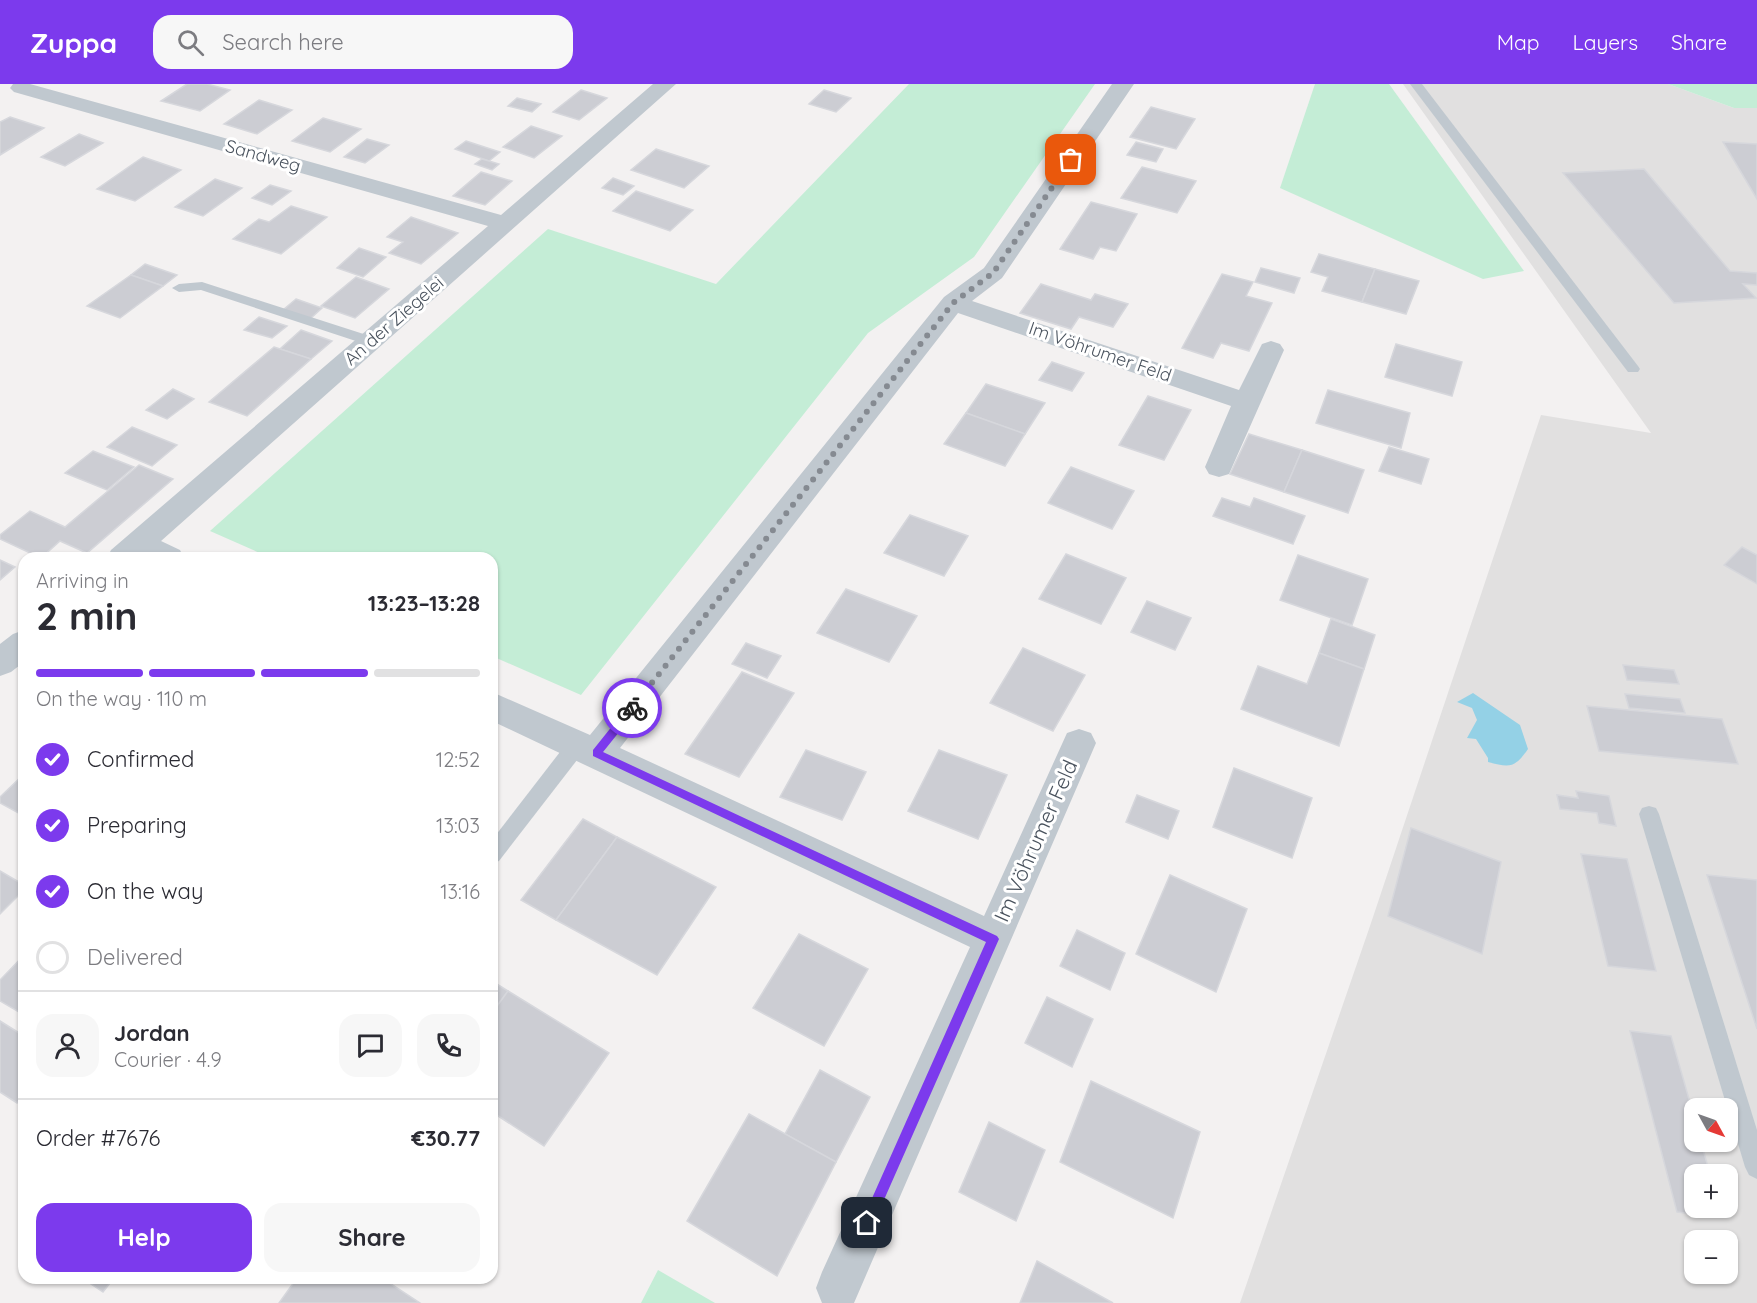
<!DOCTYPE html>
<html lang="en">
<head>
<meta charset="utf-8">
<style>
  body { margin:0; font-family:Quicksand,sans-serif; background:#f7f7f7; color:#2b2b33; height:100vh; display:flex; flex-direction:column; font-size:22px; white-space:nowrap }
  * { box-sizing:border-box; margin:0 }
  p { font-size:20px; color:#7c7c81 }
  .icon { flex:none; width:33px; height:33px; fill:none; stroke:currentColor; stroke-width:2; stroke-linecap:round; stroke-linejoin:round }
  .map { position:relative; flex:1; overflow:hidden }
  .panel { position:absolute; left:18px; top:468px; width:480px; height:732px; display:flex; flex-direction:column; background:#fff; border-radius:18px; box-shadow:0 2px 4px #0004 }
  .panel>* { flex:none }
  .needle { width:39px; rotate:130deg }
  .buttons { position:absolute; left:1684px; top:1014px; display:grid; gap:12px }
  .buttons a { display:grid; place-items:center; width:54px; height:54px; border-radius:12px; background:#fff; box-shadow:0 2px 4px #0004; font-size:30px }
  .pin { position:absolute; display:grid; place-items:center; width:51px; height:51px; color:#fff; margin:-26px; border-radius:12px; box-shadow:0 3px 9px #0006 }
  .courier { position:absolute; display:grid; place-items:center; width:60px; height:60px; margin:-30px; border:4px solid #7c3aed; border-radius:50%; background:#fff; color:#222; box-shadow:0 2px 8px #0007 }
  .headline em { font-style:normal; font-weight:800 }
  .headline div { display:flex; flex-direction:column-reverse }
  .headline { display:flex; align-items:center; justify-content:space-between; height:102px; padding:0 18px }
  h1 { font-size:39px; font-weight:800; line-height:45px }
  .bar { display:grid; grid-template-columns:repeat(4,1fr); gap:9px 6px; align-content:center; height:72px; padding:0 18px }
  .bar i { height:8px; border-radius:4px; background:#e1e1e2 }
  .bar .selected { background:#7c3aed }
  .bar p { grid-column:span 4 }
  .line { display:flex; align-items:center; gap:15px; padding:0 18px; border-top:2px solid #e1e1e2 }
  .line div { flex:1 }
  .round { display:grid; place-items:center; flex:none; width:63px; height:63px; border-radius:18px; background:#f7f7f7 }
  ol { padding:0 18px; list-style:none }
  li { display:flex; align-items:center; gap:18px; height:66px }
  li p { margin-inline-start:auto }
  li .icon { padding:6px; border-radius:50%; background:#7c3aed; color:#fff; stroke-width:4 }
  li:last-child { color:#7c7c81 }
  li i { width:33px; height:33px; border:3px solid #e1e1e2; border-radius:50% }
  .primary-button { display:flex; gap:12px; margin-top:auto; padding:12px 18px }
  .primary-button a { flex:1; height:69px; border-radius:18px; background:#7c3aed; color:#fff; font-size:24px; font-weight:800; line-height:69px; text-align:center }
  .primary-button a+a { background:#f7f7f7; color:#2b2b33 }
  header { display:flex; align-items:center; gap:36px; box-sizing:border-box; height:84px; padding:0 30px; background:#7c3aed; color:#fff }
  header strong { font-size:28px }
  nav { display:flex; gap:33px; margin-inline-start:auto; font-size:21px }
  .search { width:420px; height:54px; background:#f7f7f7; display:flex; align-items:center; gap:15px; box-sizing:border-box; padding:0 21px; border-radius:18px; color:#7c7c81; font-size:22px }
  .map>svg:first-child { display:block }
  .education { fill:#e1e0e0; fill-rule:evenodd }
  .green { fill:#c4edd6 }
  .water { fill:#94d1e6 }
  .building { fill:#cccdd3; stroke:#d6d7dc; stroke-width:1.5 }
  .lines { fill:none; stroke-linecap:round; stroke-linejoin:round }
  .lane { fill:#c0c8cf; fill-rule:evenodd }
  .street { fill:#c0c8cf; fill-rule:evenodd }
  .route { fill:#7c3aed }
  .done { stroke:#858a91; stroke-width:6; stroke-dasharray:0 10.8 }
  .labels { text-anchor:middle; stroke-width:6; stroke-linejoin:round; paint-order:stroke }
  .far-street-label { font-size:18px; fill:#4a535e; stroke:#fff }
  .street-label { font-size:21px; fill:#4a535e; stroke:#fff }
</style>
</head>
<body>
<header>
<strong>Zuppa</strong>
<div class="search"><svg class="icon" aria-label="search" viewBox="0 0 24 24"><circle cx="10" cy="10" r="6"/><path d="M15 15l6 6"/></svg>Search here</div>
<nav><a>Map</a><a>Layers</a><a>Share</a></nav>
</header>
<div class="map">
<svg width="1757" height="1219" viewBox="0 0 1757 1219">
  <rect width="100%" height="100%" fill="#f3f1f1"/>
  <path class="education" d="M1403,0H1668L1734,24H1757V1219H1240L1370,842L1541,331L1651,349ZM1695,1024H1728V1058H1695ZM1695,1090H1728V1124H1695ZM1695,1156H1728V1190H1695Z"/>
  <g class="green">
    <polygon points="909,0 1095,0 974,173 868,249 581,611 492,572 492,474 271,474 210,447 548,145 716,200"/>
    <polygon points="1315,0 1389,0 1524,187 1483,195 1280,104"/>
    <polygon points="1668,0 1757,0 1757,24 1734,24"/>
    <polygon points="658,1186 715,1219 641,1219"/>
  </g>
  <path class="water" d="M1473,609L1520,641L1528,665C1515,684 1510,684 1488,678V674L1476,655L1467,654L1477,636L1472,624L1457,618Z"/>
  <g class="building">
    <polygon points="187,0 207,0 230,6 200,27 161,17"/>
    <polygon points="581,6 607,14 579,36 553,28"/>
    <polygon points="824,6 851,14 836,28 809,20"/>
    <polygon points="517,14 541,20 532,28 508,22"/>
    <polygon points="259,16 292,26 257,50 224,40"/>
    <polygon points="1151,23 1195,35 1176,65 1130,53"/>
    <polygon points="10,33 44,44 0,71 0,38"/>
    <polygon points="323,34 361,45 330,68 292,57"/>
    <polygon points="531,42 562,52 534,74 503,63"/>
    <polygon points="79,50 103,59 65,82 41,73"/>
    <polygon points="367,55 389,61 365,79 344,73"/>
    <polygon points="466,57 500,68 489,77 455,65"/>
    <polygon points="1136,58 1163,65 1156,78 1127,71"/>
    <polygon points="1723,58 1757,60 1757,115"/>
    <polygon points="656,65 709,82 684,104 631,86"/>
    <polygon points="143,73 181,86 135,117 97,105"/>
    <polygon points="482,75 489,77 499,80 492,86 475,80"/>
    <polygon points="1142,83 1196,97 1177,129 1121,114"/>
    <polygon points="1644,85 1730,187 1757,189 1757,201 1743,200 1756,214 1674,219 1563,89"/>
    <polygon points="481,88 512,97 485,121 453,112"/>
    <polygon points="613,94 634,102 623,111 602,104"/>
    <polygon points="215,95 242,104 203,132 175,123"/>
    <polygon points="270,101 291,107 272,121 252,114"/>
    <polygon points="636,107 693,126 670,147 613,127"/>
    <polygon points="1091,118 1137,130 1116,167 1100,163 1093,175 1060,165"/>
    <polygon points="291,122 327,133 281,170 233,155 259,135 269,138"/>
    <polygon points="411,133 458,149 421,180 389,169 403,158 387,153"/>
    <polygon points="359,164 386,173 363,193 337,184"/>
    <polygon points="1319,170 1375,185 1362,218 1322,207 1328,193 1311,188"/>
    <polygon points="145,180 177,191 163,202 131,191"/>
    <polygon points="1261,184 1300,194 1294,209 1255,198"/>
    <polygon points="1375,185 1419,197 1406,230 1362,218"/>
    <polygon points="1222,190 1253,198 1246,212 1272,219 1249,267 1221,259 1213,274 1182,264"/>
    <polygon points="131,191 163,202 120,234 87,222"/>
    <polygon points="356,193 389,205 355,234 321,222"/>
    <polygon points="1041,200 1091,216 1095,210 1128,220 1113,243 1079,233 1071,245 1020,229"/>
    <polygon points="296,215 322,224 310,235 283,226"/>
    <polygon points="259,233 287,242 272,254 244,246"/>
    <polygon points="301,246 332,257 311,275 280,265"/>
    <polygon points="1396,260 1462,278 1452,312 1385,293"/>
    <polygon points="274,263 311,275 247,332 209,318"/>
    <polygon points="1052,278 1084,289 1072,307 1039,296"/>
    <polygon points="986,300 1045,319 1025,350 966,329"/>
    <polygon points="173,305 194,315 167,335 146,326"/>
    <polygon points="1328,306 1410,329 1401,364 1316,339"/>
    <polygon points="1148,312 1191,326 1164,376 1119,361"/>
    <polygon points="966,329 1025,350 1005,382 944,360"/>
    <polygon points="132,343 177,361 152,382 107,363"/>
    <polygon points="1249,350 1302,366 1284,408 1230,390"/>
    <polygon points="1389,363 1429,375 1421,400 1379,387"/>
    <polygon points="1302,366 1364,386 1348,429 1284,408"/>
    <polygon points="93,367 134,383 107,406 65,389"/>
    <polygon points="139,381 173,395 87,469 60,457 41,474 0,455 0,451 30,427 65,443"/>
    <polygon points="1071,383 1134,407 1112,445 1048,419"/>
    <polygon points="1222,414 1250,423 1254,414 1305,432 1293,460 1213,432"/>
    <polygon points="910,431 968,452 944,492 884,469"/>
    <polygon points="1742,463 1757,471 1757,500 1724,481"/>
    <polygon points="1066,470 1126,494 1101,540 1039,515"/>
    <polygon points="1298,471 1368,495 1352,541 1280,516"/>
    <polygon points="0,476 15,483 0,496"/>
    <polygon points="846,505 917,532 889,578 817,549"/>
    <polygon points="1147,517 1191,534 1175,566 1131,548"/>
    <polygon points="1331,535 1375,551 1364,585 1319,569"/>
    <polygon points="746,559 781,572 767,594 732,580"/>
    <polygon points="1023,564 1085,591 1053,647 990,619"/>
    <polygon points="1319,569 1364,585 1339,662 1241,625 1258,582 1307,600"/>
    <polygon points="1623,581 1674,586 1679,600 1627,596"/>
    <polygon points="742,588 794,609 739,693 685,670"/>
    <polygon points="1625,610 1680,615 1685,629 1629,624"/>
    <polygon points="1587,622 1722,635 1738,680 1599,667"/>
    <polygon points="806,666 866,688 842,736 780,713"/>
    <polygon points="939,666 1007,691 978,755 908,727"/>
    <polygon points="1234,684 1312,714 1292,774 1213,743"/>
    <polygon points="24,690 24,732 0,719 0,713"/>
    <polygon points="1576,707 1609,712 1616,742 1599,739 1597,729 1560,725 1557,711 1578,714"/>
    <polygon points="1137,711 1179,727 1168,755 1126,738"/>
    <polygon points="583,735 617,753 556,836 521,816"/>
    <polygon points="1411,744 1501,778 1482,870 1388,832"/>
    <polygon points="617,753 716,803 657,891 556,836"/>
    <polygon points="1581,770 1627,775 1656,887 1608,882"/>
    <polygon points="0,787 24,801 24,806 0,830"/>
    <polygon points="1170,791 1247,825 1216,908 1136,870"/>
    <polygon points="1707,791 1757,796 1757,945"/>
    <polygon points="1077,846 1125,869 1110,906 1060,882"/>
    <polygon points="799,850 868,885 824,962 753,924"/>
    <polygon points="24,871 24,931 0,917 0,896"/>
    <polygon points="492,897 508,907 492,929"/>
    <polygon points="508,907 609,969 544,1062 492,1028 492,929"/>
    <polygon points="1047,913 1093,935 1072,983 1025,959"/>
    <polygon points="0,937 24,952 24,1011 17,1019 0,1008"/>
    <polygon points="1630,947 1671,952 1695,1036 1695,1058 1701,1058 1710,1090 1695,1090 1695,1124 1719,1124 1722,1133 1677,1128"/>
    <polygon points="820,986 870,1013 836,1078 785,1050"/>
    <polygon points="1091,997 1200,1048 1173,1134 1060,1078"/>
    <polygon points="749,1030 836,1078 777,1192 687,1137"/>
    <polygon points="989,1038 1045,1066 1016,1137 959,1108"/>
    <polygon points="1037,1177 1113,1219 1020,1219"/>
    <polygon points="82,1194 114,1194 103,1208"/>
    <polygon points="297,1194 382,1194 420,1219 279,1219"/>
  </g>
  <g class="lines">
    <g class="lane">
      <polygon points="1410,0 1422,0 1638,282 1640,285 1638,288 1628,288"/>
      <polygon points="202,198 376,254 378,257 371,262 201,206 179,208 172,204 179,200"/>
      <polygon points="577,653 584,655 586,661 584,667 499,777 492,780 492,756 570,655"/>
      <polygon points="1649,722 1656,724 1659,730 1757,1046 1757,1095 1749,1091 1745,1083 1639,730 1642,724"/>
    </g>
    <g class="street">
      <polygon points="13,0 30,0 501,131 653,0 676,0 161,457 180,466 184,474 107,474 111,466 488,142 14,8 10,4"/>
      <polygon points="1112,0 1134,0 1002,194 972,217 1239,306 1262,260 1271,257 1280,260 1284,266 1229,390 1219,393 1209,390 1205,383 1231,322 958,229 620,664 984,832 1067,649 1079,645 1091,649 1096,659 854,1219 822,1219 816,1204 822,1188 970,863 492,637 492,608 590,651 944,213 984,184"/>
      <polygon points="24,546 24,578 11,588 0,592 0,560 13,550"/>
    </g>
  </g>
  <polygon class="route" points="632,620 637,624 636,627 603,668 997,852 999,855 872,1143 867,1145 862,1143 861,1139 986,858 593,672 593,666 629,621"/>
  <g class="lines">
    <polyline class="done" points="632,624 953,219 993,189 1071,76"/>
  </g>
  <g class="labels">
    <g class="far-street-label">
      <text transform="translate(263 72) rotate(16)" y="6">Sandweg</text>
      <text transform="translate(394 237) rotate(-41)" y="6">An der Ziegelei</text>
      <text transform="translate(1100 268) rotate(19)" y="6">Im Vöhrumer Feld</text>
    </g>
    <g class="street-label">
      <text transform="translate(1036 757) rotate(-66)" y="7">Im Vöhrumer Feld</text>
    </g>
  </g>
</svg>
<div class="buttons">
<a><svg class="needle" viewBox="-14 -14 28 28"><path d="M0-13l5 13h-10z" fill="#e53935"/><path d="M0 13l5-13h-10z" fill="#7c7c81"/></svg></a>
<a>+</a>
<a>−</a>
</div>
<div class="pin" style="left:1071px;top:76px;background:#ea580c"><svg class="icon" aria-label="bag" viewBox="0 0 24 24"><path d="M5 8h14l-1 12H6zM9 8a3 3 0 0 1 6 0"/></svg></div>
<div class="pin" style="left:867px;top:1139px;background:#1f2937"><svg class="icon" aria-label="home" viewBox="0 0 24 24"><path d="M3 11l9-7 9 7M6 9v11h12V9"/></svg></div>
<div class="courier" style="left:632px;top:624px"><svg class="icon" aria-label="bike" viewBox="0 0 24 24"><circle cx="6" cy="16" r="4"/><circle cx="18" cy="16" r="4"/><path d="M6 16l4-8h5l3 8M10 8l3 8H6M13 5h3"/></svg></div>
<section class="panel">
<div class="headline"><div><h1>2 min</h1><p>Arriving in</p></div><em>13:23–13:28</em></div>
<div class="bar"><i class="selected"></i><i class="selected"></i><i class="selected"></i><i></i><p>On the way · 110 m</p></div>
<ol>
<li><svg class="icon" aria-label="check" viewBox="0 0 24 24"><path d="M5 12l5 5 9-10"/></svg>Confirmed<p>12:52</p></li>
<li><svg class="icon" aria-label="check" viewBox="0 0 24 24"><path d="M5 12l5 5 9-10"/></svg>Preparing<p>13:03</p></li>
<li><svg class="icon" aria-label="check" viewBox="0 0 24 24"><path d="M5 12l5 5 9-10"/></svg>On the way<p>13:16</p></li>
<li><i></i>Delivered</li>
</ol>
<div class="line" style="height:108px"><a class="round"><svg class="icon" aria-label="person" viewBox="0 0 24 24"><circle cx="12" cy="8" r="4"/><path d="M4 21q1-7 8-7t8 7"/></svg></a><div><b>Jordan</b><p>Courier · 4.9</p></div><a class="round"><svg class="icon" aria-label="chat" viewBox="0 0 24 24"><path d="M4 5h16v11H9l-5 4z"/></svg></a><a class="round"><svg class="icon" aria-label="phone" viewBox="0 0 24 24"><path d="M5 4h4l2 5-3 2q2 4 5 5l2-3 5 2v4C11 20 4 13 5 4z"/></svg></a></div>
<div class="line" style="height:78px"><div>Order #7676</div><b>€30.77</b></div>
<div class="primary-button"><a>Help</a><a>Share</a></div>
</section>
</div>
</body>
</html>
